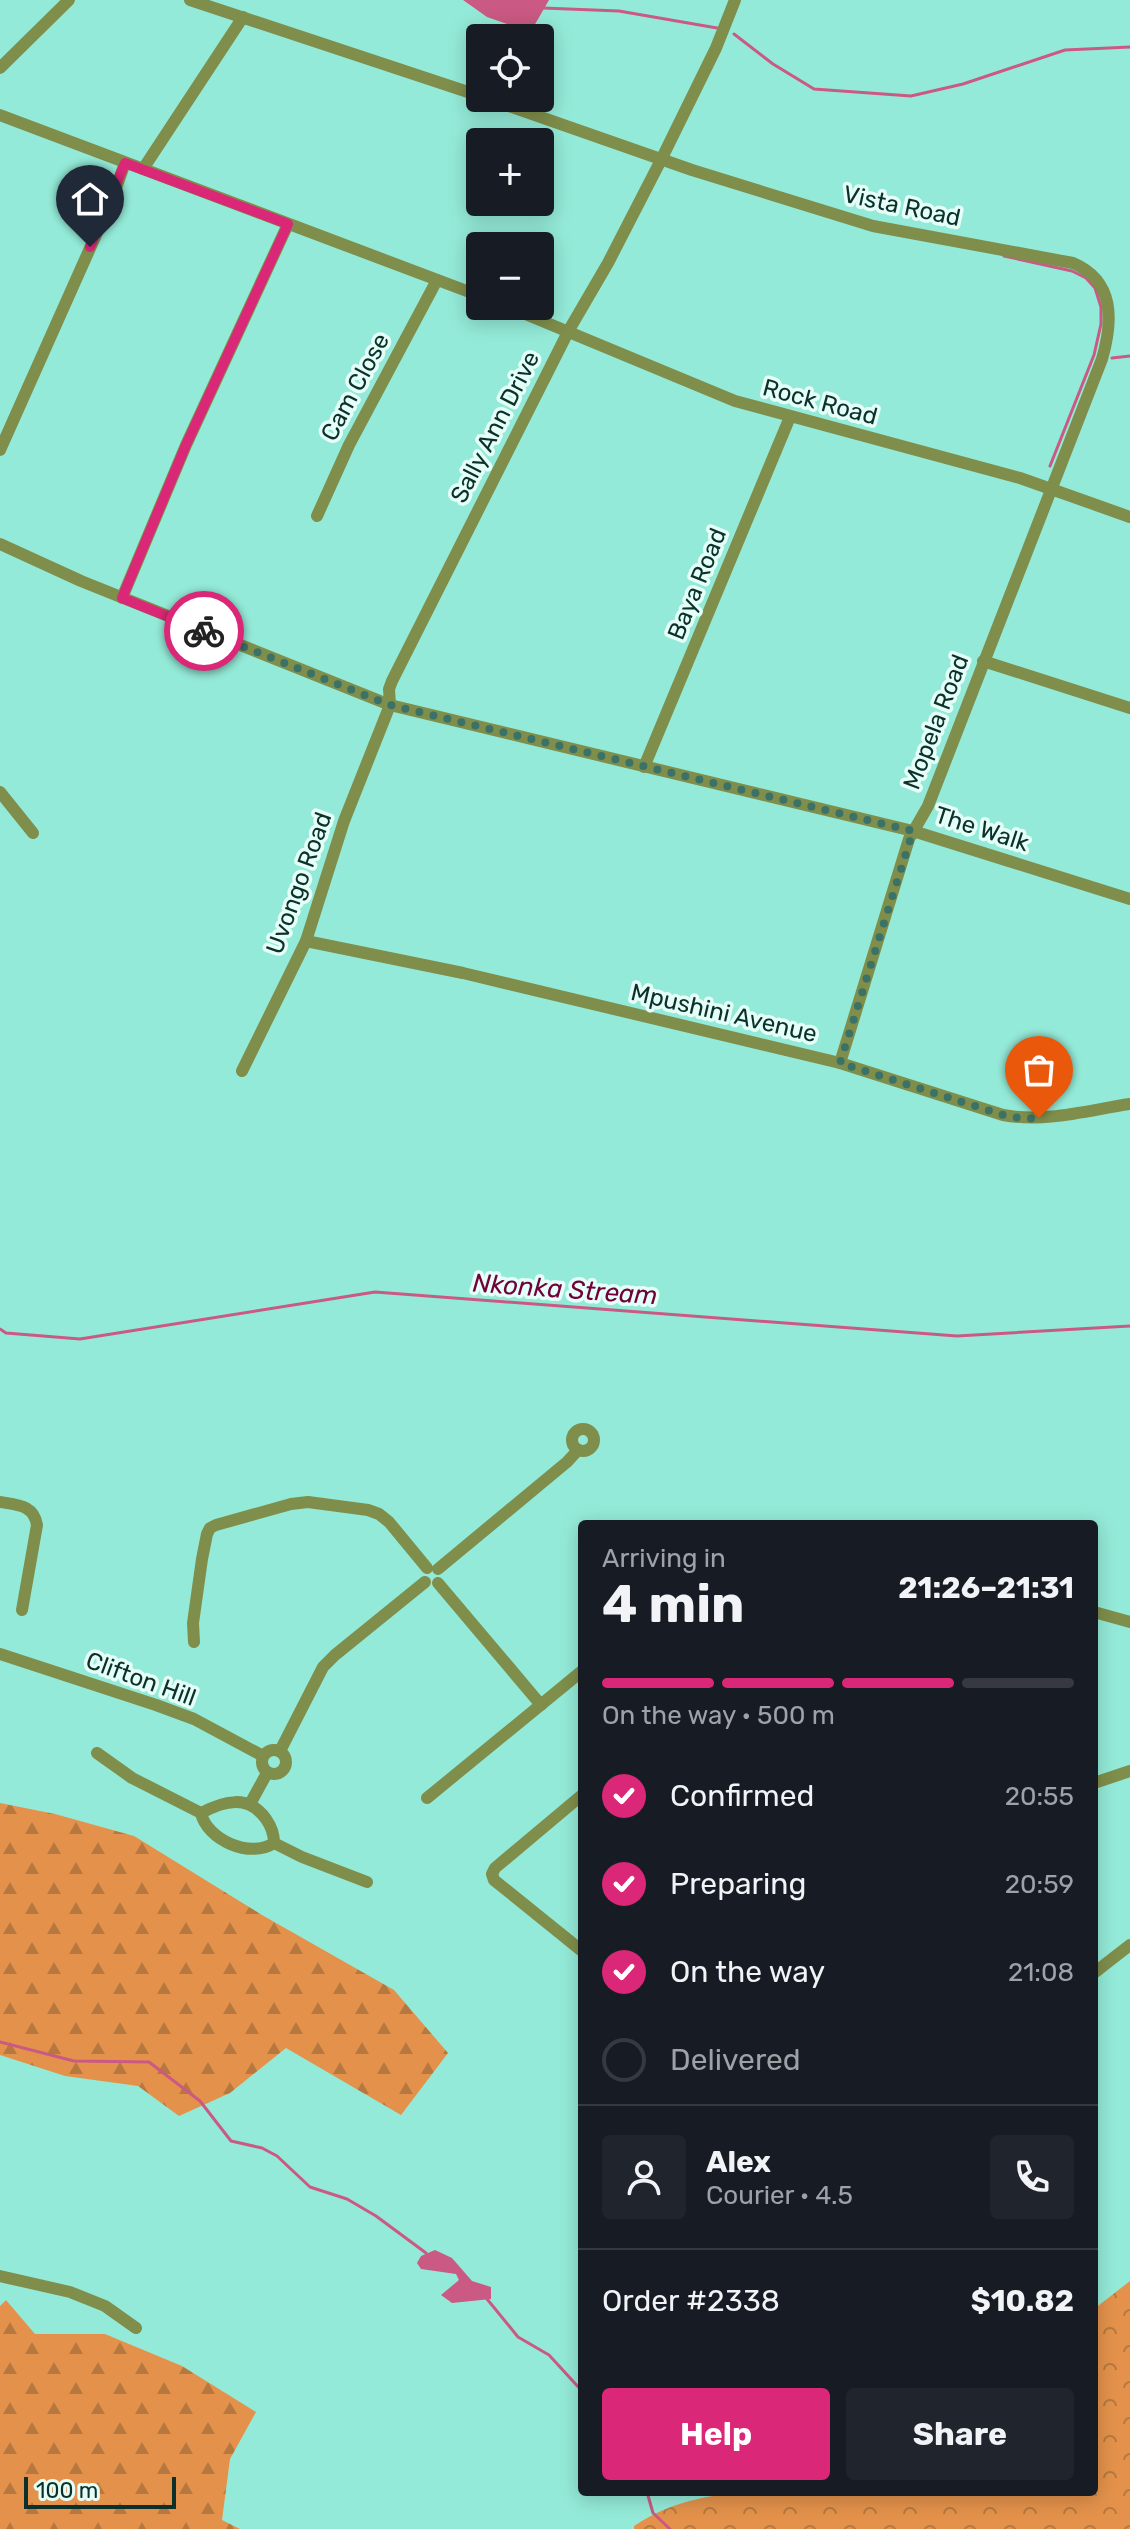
<!DOCTYPE html>
<html lang="en">
<head>
<meta charset="utf-8">
<style>
  body { margin:0; font-family:Rubik,sans-serif; background:#20242c; color:#f1f3f6; height:100vh; display:flex; flex-direction:column; font-size:30px; white-space:nowrap }
  * { box-sizing:border-box; margin:0 }
  p { font-size:26px; color:#9ea1a6 }
  .icon { flex:none; width:44px; height:44px; fill:none; stroke:currentColor; stroke-width:2; stroke-linecap:round; stroke-linejoin:round }
  .map { position:relative; flex:1; overflow:hidden }
  .panel { position:absolute; left:578px; top:1520px; width:520px; height:976px; display:flex; flex-direction:column; background:#171b24; border-radius:8px; box-shadow:0 4px 20px #0003 }
  .panel>* { flex:none }
  .fabs { position:absolute; left:466px; top:24px; display:grid; gap:16px }
  .fabs a { display:grid; place-items:center; width:88px; height:88px; border-radius:8px; background:#171b24; box-shadow:0 4px 20px #0003; font-size:40px }
  .scale { position:absolute; left:24px; bottom:20px; width:152px; box-sizing:border-box; padding-left:8px; border:4px solid #0b312a; border-top:0; font-size:22px; line-height:28px; white-space:nowrap; color:#0b312a; -webkit-text-stroke:6px #e6fef8; paint-order:stroke }
  .pin { position:absolute; display:grid; place-items:center; width:68px; height:68px; color:#fff; margin:-82px -34px; border-radius:50% 50% 50% 0; rotate:-45deg; box-shadow:0 0 8px #0007 }
  .pin .icon { rotate:45deg }
  .courier { position:absolute; display:grid; place-items:center; width:80px; height:80px; margin:-40px; border:6px solid #db2777; border-radius:50%; background:#fff; color:#222; box-shadow:0 2px 10px #0007 }
  .overview em { font-style:normal; font-weight:700 }
  .overview div { display:flex; flex-direction:column-reverse }
  .overview { display:flex; align-items:center; justify-content:space-between; height:136px; padding:0 24px }
  h1 { font-size:52px; font-weight:700; line-height:60px }
  .bar { display:grid; grid-template-columns:repeat(4,1fr); gap:12px 8px; align-content:center; height:96px; padding:0 24px }
  .bar i { height:10px; border-radius:6px; background:#363941 }
  .bar .active { background:#db2777 }
  .bar p { grid-column:span 4 }
  .line { display:flex; align-items:center; gap:20px; padding:0 24px; border-top:2px solid #363941 }
  .line div { flex:1 }
  .round { display:grid; place-items:center; flex:none; width:84px; height:84px; border-radius:8px; background:#20242c }
  ol { padding:0 24px; list-style:none }
  li { display:flex; align-items:center; gap:24px; height:88px }
  li p { margin-inline-start:auto }
  li .icon { padding:8px; border-radius:50%; background:#db2777; color:#fff; stroke-width:4 }
  li:last-child { color:#9ea1a6 }
  li i { width:44px; height:44px; border:4px solid #363941; border-radius:50% }
  .action { display:flex; gap:16px; margin-top:auto; padding:16px 24px }
  .action a { flex:1; height:92px; border-radius:8px; background:#db2777; color:#fff; font-size:32px; font-weight:700; line-height:92px; text-align:center }
  .action a+a { background:#20242c; color:#f1f3f6 }
  .map>svg:first-child { display:block }
  .forest { fill:url(#forest-firs) }
  .park { fill:url(#park-crowns) }
  .water { fill:#ca5a83 }
  .lines { fill:none; stroke-linecap:round; stroke-linejoin:round }
  .stream { stroke:#ca5a83; stroke-width:3 }
  .minor { stroke:#7f8e4b; stroke-width:12 }
  .done { stroke:#3b7267; stroke-width:8; stroke-dasharray:0 14.4 }
  .route { stroke:#db2777; stroke-width:10 }
  .labels { text-anchor:middle; stroke-width:7; stroke-linejoin:round; paint-order:stroke }
  .street-label { font-size:24px; fill:#0b312a; stroke:#e6fef8 }
  .water-label { font-size:26px; font-style:italic; fill:#700239; stroke:#e6fef8 }
</style>
</head>
<body>
<div class="map">
<svg width="1130" height="2529" viewBox="0 0 1130 2529">
  <defs>
    <pattern id="forest-firs" width="22" height="20" patternUnits="userSpaceOnUse" patternTransform="scale(2)"><rect width="22" height="20" fill="#e4924b"/><path d="M5 1l3.5 6h-7zM16 11l3.5 6h-7z" fill="#b7783f"/></pattern>
    <pattern id="park-crowns" width="20" height="18" patternUnits="userSpaceOnUse" patternTransform="scale(2)"><rect width="20" height="18" fill="#e4924b"/><path d="M2 6a3 3 0 1 1 6 0M12 15a3 3 0 1 1 6 0" fill="none" stroke="#b7783f"/></pattern>
  </defs>
  <rect width="100%" height="100%" fill="#94ead8"/>
  <g class="forest">
    <polygon points="0,1803 55,1814 134,1836 262,1915 394,1990 448,2053 401,2115 286,2048 230,2093 179,2116 138,2086 65,2076 0,2055"/>
    <polygon points="6,2300 35,2334 105,2334 182,2366 256,2412 230,2459 222,2520 240,2529 0,2529 0,2306"/>
  </g>
  <path class="park" d="M1130,2281V2529H634V2526C697,2483 783,2490 856,2492C883,2493 897,2497 924,2492H1094V2309Z"/>
  <g class="water">
    <polygon points="463,0 549,0 534,26 524,30 487,17"/>
    <polygon points="435,2250 452,2258 472,2281 491,2287 491,2299 452,2303 441,2295 459,2280 456,2274 421,2269 417,2263 421,2256"/>
  </g>
  <g class="lines">
    <g class="stream">
      <polyline points="543,8 619,11 717,28"/>
      <polyline points="734,34 773,64 814,89 911,96 963,84 1065,50 1130,47"/>
      <polyline points="1004,256 1072,271 1086,278 1095,288 1101,307 1101,324 1094,355 1050,466"/>
      <polyline points="1112,358 1130,356"/>
      <polyline points="0,1329 6,1333 80,1339 375,1292 957,1336 1130,1326"/>
      <polyline points="0,2042 74,2061 149,2062 200,2101 231,2141 262,2148 277,2156 310,2187 347,2199 376,2216 426,2253"/>
      <polyline points="487,2299 518,2337 549,2355 582,2391"/>
      <polyline points="647,2492 653,2513 670,2529"/>
    </g>
    <g class="minor">
      <polyline points="190,0 480,96"/>
      <polyline points="0,68 69,0"/>
      <path d="M486,98L692,170L873,226L1073,263C1115,281 1113,321 1102,359L928,806L909,839L840,1063"/>
      <polyline points="0,115 480,296"/>
      <polyline points="143,169 243,17"/>
      <polyline points="506,306 735,401 1020,478 1130,517"/>
      <polyline points="0,450 112,199 125,163"/>
      <polyline points="317,516 349,445 437,280"/>
      <polyline points="0,544 81,581 390,705 913,831 1130,899"/>
      <polyline points="122,598 186,445 288,224"/>
      <polyline points="983,661 1130,708"/>
      <polyline points="644,767 790,417"/>
      <polyline points="0,792 33,833"/>
      <path d="M306,941L463,973L840,1063L1003,1115C1045,1123 1089,1110 1130,1104"/>
      <polyline points="242,1071 306,941 344,821 390,705 389,689 392,681 569,330 608,263 661,160 716,48 735,0"/>
      <circle cx="583" cy="1440" r="11"/>
      <path d="M0,1502C18,1505 34,1505 37,1525L22,1610"/>
      <polyline points="438,1569 567,1462 578,1450"/>
      <polyline points="438,1583 541,1705"/>
      <polyline points="1094,1612 1130,1622"/>
      <polyline points="194,1642 193,1623 202,1559 207,1534 210,1528 216,1525 291,1504 308,1502 368,1510 379,1514 389,1522 427,1568"/>
      <polyline points="0,1654 156,1705 194,1719 263,1756"/>
      <circle cx="274" cy="1762" r="12"/>
      <polyline points="280,1751 323,1667 335,1655 425,1582"/>
      <path d="M97,1753L132,1778L201,1813C207,1840 250,1859 274,1843"/>
      <polyline points="1094,1783 1130,1771"/>
      <polyline points="582,1795 495,1868 492,1874 494,1880 582,1951"/>
      <polyline points="427,1798 582,1671"/>
      <polyline points="250,1804 267,1773"/>
      <path d="M201,1813C224,1801 248,1794 266,1819C271,1826 274,1834 274,1843"/>
      <polyline points="274,1843 302,1857 367,1882"/>
      <polyline points="1094,1973 1130,1945"/>
      <polyline points="0,2276 70,2292 105,2306 136,2328"/>
    </g>
  </g>
  <g class="lines">
    <polyline class="done" points="204,631 390,705 913,831 840,1063 1003,1115 1024,1119 1039,1118"/>
    <polyline class="route" points="90,247 125,163 288,224 186,445 122,598 204,631"/>
  </g>
  <g class="labels">
    <g class="street-label">
      <text transform="translate(902 206) rotate(12)" y="8">Vista Road</text>
      <text transform="translate(355 387) rotate(-62)" y="8">Cam Close</text>
      <text transform="translate(820 402) rotate(15)" y="8">Rock Road</text>
      <text transform="translate(495 427) rotate(-63)" y="8">Sally Ann Drive</text>
      <text transform="translate(697 584) rotate(-68)" y="8">Baya Road</text>
      <text transform="translate(936 722) rotate(-69)" y="8">Mopela Road</text>
      <text transform="translate(982 829) rotate(18)" y="8">The Walk</text>
      <text transform="translate(299 883) rotate(-70)" y="8">Uvongo Road</text>
      <text transform="translate(724 1013) rotate(13)" y="8">Mpushini Avenue</text>
      <text transform="translate(141 1679) rotate(20)" y="8">Clifton Hill</text>
    </g>
    <g class="water-label">
      <text transform="translate(565 1289) rotate(4)" y="9">Nkonka Stream</text>
    </g>
  </g>
</svg>
<div class="fabs">
<a><svg class="icon" aria-label="locate" viewBox="0 0 24 24"><circle cx="12" cy="12" r="6"/><path d="M12 2v4M12 18v4M2 12h4M18 12h4"/></svg></a>
<a>+</a>
<a>−</a>
</div>
<div class="scale">100 m</div>
<div class="pin" style="left:1039px;top:1118px;background:#ea580c"><svg class="icon" aria-label="bag" viewBox="0 0 24 24"><path d="M5 8h14l-1 12H6zM9 8a3 3 0 0 1 6 0"/></svg></div>
<div class="pin" style="left:90px;top:247px;background:#1f2937"><svg class="icon" aria-label="home" viewBox="0 0 24 24"><path d="M3 11l9-7 9 7M6 9v11h12V9"/></svg></div>
<div class="courier" style="left:204px;top:631px"><svg class="icon" aria-label="bike" viewBox="0 0 24 24"><circle cx="6" cy="16" r="4"/><circle cx="18" cy="16" r="4"/><path d="M6 16l4-8h5l3 8M10 8l3 8H6M13 5h3"/></svg></div>
<section class="panel">
<div class="overview"><div><h1>4 min</h1><p>Arriving in</p></div><em>21:26–21:31</em></div>
<div class="bar"><i class="active"></i><i class="active"></i><i class="active"></i><i></i><p>On the way · 500 m</p></div>
<ol>
<li><svg class="icon" aria-label="check" viewBox="0 0 24 24"><path d="M5 12l5 5 9-10"/></svg>Confirmed<p>20:55</p></li>
<li><svg class="icon" aria-label="check" viewBox="0 0 24 24"><path d="M5 12l5 5 9-10"/></svg>Preparing<p>20:59</p></li>
<li><svg class="icon" aria-label="check" viewBox="0 0 24 24"><path d="M5 12l5 5 9-10"/></svg>On the way<p>21:08</p></li>
<li><i></i>Delivered</li>
</ol>
<div class="line" style="height:144px"><a class="round"><svg class="icon" aria-label="person" viewBox="0 0 24 24"><circle cx="12" cy="8" r="4"/><path d="M4 21q1-7 8-7t8 7"/></svg></a><div><b>Alex</b><p>Courier · 4.5</p></div><a class="round"><svg class="icon" aria-label="phone" viewBox="0 0 24 24"><path d="M5 4h4l2 5-3 2q2 4 5 5l2-3 5 2v4C11 20 4 13 5 4z"/></svg></a></div>
<div class="line" style="height:104px"><div>Order #2338</div><b>$10.82</b></div>
<div class="action"><a>Help</a><a>Share</a></div>
</section>
</div>
</body>
</html>
